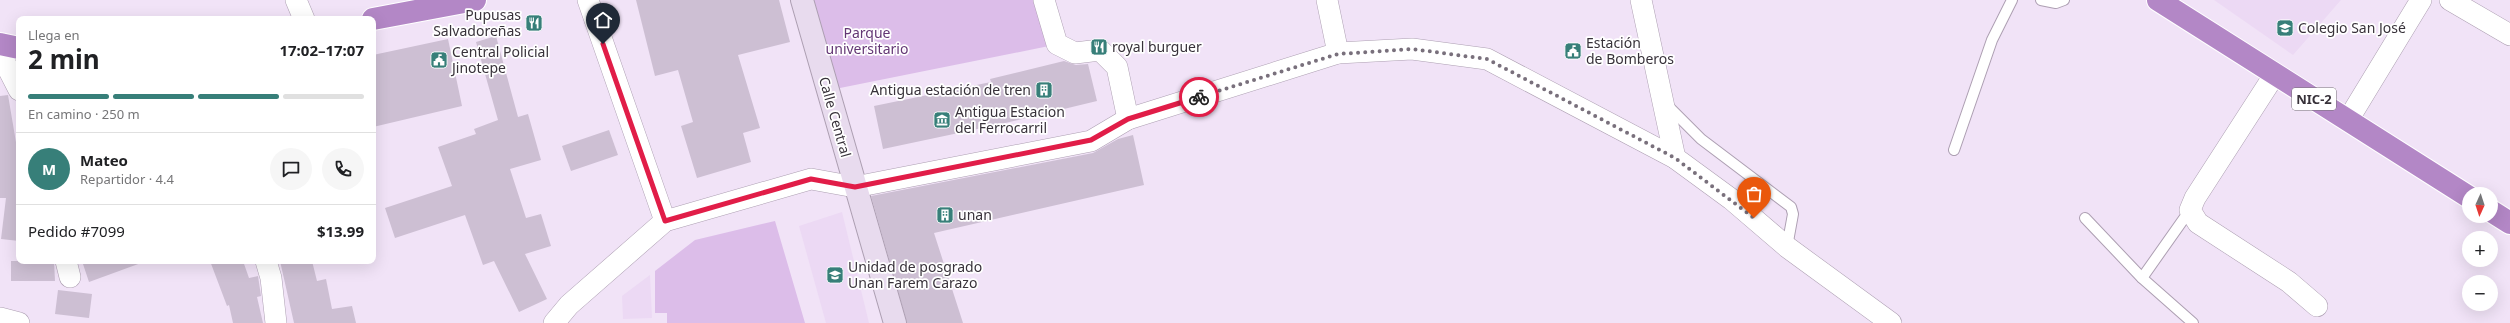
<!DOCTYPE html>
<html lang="es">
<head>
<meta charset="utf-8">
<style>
  body { margin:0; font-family:"Noto Sans",sans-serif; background:#f6f6f6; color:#202124; height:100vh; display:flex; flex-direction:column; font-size:15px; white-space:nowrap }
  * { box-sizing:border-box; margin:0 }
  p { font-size:13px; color:#757577 }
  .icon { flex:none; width:22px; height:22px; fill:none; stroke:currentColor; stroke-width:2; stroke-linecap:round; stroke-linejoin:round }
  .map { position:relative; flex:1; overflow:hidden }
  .panel { position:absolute; left:16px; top:16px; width:360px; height:248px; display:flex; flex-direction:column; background:#fff; border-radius:8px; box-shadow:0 4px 16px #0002 }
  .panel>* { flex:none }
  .needle { width:26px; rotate:183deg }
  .buttons { position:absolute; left:2462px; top:187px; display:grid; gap:8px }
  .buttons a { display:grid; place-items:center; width:36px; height:36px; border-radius:50%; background:#fff; box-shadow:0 4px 16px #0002; font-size:20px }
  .pin { position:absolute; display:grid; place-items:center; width:34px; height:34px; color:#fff; margin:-41px -17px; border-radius:50% 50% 50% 0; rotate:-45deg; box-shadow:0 0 4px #0007 }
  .pin .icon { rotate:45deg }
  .courier { position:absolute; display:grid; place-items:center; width:40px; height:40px; margin:-20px; border:3px solid #e11d48; border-radius:50%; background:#fff; color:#222; box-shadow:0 1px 5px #0007 }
  .headline em { font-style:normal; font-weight:700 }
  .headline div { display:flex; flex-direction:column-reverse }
  .headline { display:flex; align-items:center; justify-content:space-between; height:68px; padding:0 12px }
  h1 { font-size:26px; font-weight:700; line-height:30px }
  .bar { display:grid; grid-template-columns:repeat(4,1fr); gap:6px 4px; align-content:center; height:48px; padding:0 12px }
  .bar i { height:5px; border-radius:3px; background:#e0e0e0 }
  .bar .active { background:#377f79 }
  .bar p { grid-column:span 4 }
  .line { display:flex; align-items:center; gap:10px; padding:0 12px; border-top:1px solid #e0e0e0 }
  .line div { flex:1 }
  .round { display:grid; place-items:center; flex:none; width:42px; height:42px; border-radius:21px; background:#f6f6f6 }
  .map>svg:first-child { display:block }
  .built { fill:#ecd9f4 }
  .green { fill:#dcbde9 }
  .building { fill:#cdbfd3 }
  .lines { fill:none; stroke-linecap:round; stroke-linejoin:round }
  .lane-casing { stroke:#ad9fb2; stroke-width:12 }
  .street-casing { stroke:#ad9fb2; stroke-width:22 }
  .secondary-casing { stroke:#ad9fb2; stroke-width:24 }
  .highway-casing { stroke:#fff; stroke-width:24 }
  .lane { stroke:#fff; stroke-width:10 }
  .street { stroke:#fff; stroke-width:21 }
  .secondary { stroke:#e8dbee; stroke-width:22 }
  .highway { stroke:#b387c6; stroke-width:22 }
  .done { stroke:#79707c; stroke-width:4; stroke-dasharray:0 7.2 }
  .route { stroke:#e11d48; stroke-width:5 }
  .labels { text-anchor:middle; stroke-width:3.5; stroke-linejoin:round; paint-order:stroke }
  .shield { fill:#fff; stroke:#747075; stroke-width:1 }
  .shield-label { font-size:13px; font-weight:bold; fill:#38323a }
  .poi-label { font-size:14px; fill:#38323a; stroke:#fff; text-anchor:start }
  .park-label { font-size:14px; fill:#633674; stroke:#fff }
  .street-label { font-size:14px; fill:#38323a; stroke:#fff }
</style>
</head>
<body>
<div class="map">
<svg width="2510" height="323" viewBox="0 0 2510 323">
  <rect width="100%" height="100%" fill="#f1e3f7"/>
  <g class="built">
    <polygon points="2214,0 2341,0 2293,55"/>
    <polygon points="842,212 869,323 826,323 799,226"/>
    <polygon points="650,275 652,318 623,319 622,296"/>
  </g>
  <g class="green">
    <polygon points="811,0 1034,0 1049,46 835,89"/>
    <polygon points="775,221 805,323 667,323 667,313 655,313 655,271 695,240"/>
  </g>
  <g class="building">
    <polygon points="636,0 779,0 790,42 738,55 760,128 743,133 751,162 697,178 681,126 693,122 678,70 655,76"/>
    <polygon points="496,36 518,117 528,114 541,160 510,169 526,218 541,214 551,246 525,254 547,299 519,312 494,261 483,265 465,215 395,238 385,208 452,186 438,147 476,134 474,129 498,120 476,42"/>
    <polygon points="448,39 462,106 373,127 373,55"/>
    <polygon points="1064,61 1076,65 1088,64 1097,101 1001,124 883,149 874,106 991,82 990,79"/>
    <polygon points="8,95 19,160 19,241 1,239 6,198 0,198 0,96"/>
    <polygon points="609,130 618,155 571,171 562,146"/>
    <polygon points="1133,135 1144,185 934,233 963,323 907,323 871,196 1093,153 1118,139"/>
    <polygon points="11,261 54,261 55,281 11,281"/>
    <polygon points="82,261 140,261 141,263 89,282"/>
    <polygon points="210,261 243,261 249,278 258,276 261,296 257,297 263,323 233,323 229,305 227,306"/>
    <polygon points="280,261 312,261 317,281 326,279 332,309 352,306 356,323 294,323"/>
    <polygon points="58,290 92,294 89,318 55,314"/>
  </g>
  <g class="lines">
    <g class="lane-casing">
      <g id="lane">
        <polyline points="2041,0 2056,3 2064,0"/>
        <polyline points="1667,105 1701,139 1791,207 1793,214 1787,247"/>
        <polyline points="1954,150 1992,40 2012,0"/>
        <polyline points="2085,218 2142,278 2193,323"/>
        <polyline points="2142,278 2190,210"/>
      </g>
    </g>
    <g class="street-casing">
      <g id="street">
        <polyline points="296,0 304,19"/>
        <polyline points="588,0 665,221"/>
        <polyline points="1044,0 1057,44 1075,53 1100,50 1117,67 1128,119"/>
        <polyline points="1327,0 1338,53"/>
        <polyline points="1641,0 1675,158"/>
        <polyline points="2450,0 2510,35"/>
        <polyline points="0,53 19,90"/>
        <polyline points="2275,74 2195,198 2190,210 2198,223 2289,282 2317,306"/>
        <polyline points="2348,120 2421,0"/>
        <polyline points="66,261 70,277"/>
        <polyline points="266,261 271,278 276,323"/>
        <polyline points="0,318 19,323"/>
        <polyline points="554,323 569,305 665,221 811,179 855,187 1091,141 1128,119 1338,53 1412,49 1487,59 1675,158 1731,199 1787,247 1891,323"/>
      </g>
    </g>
    <g class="secondary-casing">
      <polyline id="secondary" points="802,0 895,323"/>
    </g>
    <g class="highway-casing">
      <g id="highway">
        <polyline points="2158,0 2469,197"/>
        <polyline points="373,19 475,0"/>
        <polyline points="0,44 19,48"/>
        <polyline points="2491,211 2510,223"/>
      </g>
    </g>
    <use href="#lane" class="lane"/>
    <use href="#street" class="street"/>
    <use href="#secondary" class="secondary"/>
    <use href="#highway" class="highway"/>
  </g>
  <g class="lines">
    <polyline class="done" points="1199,97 1338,54 1412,49 1487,59 1675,158 1754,218"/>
    <polyline class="route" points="603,44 665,221 811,179 855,187 1091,140 1128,119 1199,97"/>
  </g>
  <defs>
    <g id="restaurant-square" transform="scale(0.9)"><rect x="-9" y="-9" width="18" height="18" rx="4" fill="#377f79" stroke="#fff"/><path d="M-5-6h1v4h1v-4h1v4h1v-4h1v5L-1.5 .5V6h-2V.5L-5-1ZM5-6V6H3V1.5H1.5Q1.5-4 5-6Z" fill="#fff"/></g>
    <g id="school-square" transform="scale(0.9)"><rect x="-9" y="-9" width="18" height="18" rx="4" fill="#377f79" stroke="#fff"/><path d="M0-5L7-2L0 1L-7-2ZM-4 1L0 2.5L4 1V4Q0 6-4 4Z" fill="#fff"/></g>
    <g id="civic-square" transform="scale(0.9)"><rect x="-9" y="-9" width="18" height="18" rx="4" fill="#377f79" stroke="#fff"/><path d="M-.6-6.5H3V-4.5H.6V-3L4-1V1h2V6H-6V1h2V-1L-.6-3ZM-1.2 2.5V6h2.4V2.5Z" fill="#fff"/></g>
    <g id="building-square" transform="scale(0.9)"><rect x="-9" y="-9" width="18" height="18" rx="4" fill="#377f79" stroke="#fff"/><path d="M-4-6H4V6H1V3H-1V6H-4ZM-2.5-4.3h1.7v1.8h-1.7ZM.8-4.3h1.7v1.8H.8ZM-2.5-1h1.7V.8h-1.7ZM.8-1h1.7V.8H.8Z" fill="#fff"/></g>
    <g id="museum-square" transform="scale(0.9)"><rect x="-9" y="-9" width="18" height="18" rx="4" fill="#377f79" stroke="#fff"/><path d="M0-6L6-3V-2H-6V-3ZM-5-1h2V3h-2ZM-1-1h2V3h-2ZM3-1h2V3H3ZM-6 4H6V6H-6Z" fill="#fff"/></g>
    <g id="university-square" transform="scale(0.9)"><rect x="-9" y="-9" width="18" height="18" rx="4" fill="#377f79" stroke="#fff"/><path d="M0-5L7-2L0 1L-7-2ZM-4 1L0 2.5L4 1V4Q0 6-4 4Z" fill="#fff"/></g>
  </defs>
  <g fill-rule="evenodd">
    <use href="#restaurant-square" x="534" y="23"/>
    <use href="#school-square" x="2285" y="28"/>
    <use href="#restaurant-square" x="1099" y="47"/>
    <use href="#civic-square" x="1573" y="51"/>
    <use href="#civic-square" x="439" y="60"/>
    <use href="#building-square" x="1044" y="90"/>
    <use href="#museum-square" x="942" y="120"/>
    <use href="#building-square" x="945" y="215"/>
    <use href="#university-square" x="835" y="275"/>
  </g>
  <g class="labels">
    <rect class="shield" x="2292" y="88" width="44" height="22" rx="3"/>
    <g class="shield-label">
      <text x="2314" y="104">NIC-2</text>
    </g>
    <g class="poi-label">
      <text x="521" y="20" text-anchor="end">Pupusas<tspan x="521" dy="16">Salvadoreñas</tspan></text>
      <text x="2298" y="33">Colegio San José</text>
      <text x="1586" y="48">Estación<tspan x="1586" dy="16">de Bomberos</tspan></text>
      <text x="1112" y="52">royal burguer</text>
      <text x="452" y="57">Central Policial<tspan x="452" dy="16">Jinotepe</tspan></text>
      <text x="1031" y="95" text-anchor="end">Antigua estación de tren</text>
      <text x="955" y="117">Antigua Estacion<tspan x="955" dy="16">del Ferrocarril</tspan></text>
      <text x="958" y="220">unan</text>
      <text x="848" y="272">Unidad de posgrado<tspan x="848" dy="16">Unan Farem Carazo</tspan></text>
    </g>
    <g class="park-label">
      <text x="867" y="38">Parque<tspan x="867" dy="16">universitario</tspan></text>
    </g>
    <g class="street-label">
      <text transform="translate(835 117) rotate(74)" y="5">Calle Central</text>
    </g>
  </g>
</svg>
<div class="buttons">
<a><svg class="needle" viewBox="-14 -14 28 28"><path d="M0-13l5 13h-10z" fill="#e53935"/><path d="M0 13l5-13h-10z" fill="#757577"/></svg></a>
<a>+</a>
<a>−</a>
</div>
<div class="pin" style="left:1754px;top:218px;background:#ea580c"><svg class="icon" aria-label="bag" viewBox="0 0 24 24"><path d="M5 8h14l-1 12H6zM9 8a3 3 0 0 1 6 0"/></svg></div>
<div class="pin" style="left:603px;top:44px;background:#1f2937"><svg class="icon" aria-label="home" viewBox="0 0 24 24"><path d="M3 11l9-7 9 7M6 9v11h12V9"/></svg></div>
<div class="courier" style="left:1199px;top:97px"><svg class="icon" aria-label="bike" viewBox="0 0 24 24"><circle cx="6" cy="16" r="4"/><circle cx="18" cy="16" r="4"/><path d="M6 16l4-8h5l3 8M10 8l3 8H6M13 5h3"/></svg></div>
<section class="panel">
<div class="headline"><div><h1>2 min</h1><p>Llega en</p></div><em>17:02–17:07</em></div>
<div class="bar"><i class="active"></i><i class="active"></i><i class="active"></i><i></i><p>En camino · 250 m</p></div>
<div class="line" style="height:72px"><b class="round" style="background:#377f79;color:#fff">M</b><div><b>Mateo</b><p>Repartidor · 4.4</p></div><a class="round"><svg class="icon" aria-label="chat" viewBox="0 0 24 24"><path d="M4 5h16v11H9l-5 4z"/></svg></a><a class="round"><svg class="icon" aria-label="phone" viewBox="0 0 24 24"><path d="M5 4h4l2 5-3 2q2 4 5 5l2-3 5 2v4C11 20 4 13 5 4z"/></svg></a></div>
<div class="line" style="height:52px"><div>Pedido #7099</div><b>$13.99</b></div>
</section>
</div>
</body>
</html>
